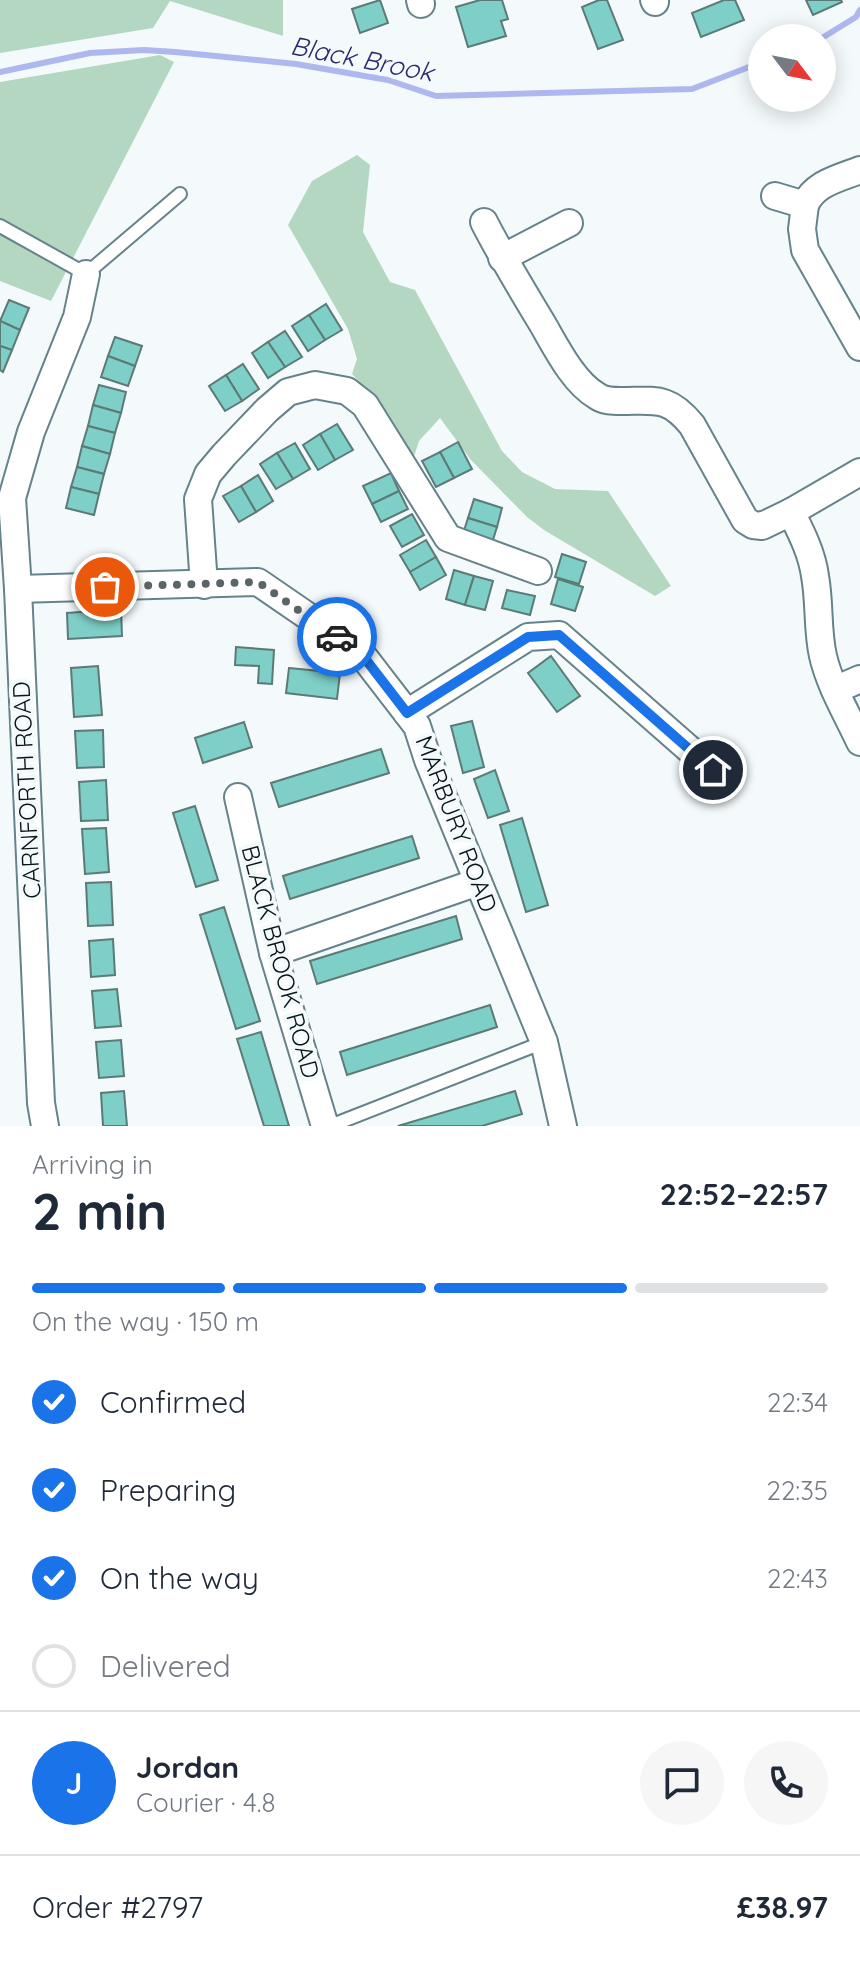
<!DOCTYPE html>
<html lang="en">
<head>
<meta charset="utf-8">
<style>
  body { margin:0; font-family:Quicksand,sans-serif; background:#f6f6f7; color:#1f2937; height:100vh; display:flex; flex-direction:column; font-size:30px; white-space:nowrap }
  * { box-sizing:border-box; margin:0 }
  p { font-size:26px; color:#747a83 }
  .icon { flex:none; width:44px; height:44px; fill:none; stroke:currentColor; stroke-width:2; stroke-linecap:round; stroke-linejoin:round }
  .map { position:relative; height:1126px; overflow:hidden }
  .details { display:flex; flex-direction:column; background:#fff; flex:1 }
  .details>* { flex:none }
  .needle { width:52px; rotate:122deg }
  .fabs { position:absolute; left:748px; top:24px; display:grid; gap:16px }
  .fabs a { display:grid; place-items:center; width:88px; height:88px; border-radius:50%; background:#fff; box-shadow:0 4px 20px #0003; font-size:40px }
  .pin { position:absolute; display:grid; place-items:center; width:68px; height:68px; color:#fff; margin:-34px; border:4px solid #fff; border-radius:50%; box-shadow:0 2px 8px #0007 }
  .courier { position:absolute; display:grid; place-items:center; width:80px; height:80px; margin:-40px; border:6px solid #1a73e8; border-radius:50%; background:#fff; color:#222; box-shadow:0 2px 10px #0007 }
  .summary em { font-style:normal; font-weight:800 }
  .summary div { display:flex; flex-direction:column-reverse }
  .summary { display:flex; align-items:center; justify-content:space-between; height:136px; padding:0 32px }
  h1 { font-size:52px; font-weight:800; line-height:60px }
  .bar { display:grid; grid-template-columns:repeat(4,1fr); gap:12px 8px; align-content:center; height:96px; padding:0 32px }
  .bar i { height:10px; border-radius:6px; background:#e0e1e3 }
  .bar .current { background:#1a73e8 }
  .bar p { grid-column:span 4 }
  .line { display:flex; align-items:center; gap:20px; padding:0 32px; border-top:2px solid #e0e1e3 }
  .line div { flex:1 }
  .round { display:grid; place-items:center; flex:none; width:84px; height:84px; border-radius:42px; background:#f6f6f7 }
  ol { padding:0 32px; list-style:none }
  li { display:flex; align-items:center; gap:24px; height:88px }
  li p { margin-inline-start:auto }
  li .icon { padding:8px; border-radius:50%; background:#1a73e8; color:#fff; stroke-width:4 }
  li:last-child { color:#747a83 }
  li i { width:44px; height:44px; border:4px solid #e0e1e3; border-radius:50% }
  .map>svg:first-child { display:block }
  .green { fill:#b3d7c1 }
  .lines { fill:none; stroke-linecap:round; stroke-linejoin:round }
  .stream { stroke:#afb7ef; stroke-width:6 }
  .building { fill:#7ecfc7; stroke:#5c7a76; stroke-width:2 }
  .service-casing { stroke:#66828a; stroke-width:16 }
  .minor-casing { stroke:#66828a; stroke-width:30 }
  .service { stroke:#fff; stroke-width:12 }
  .minor { stroke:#fff; stroke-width:26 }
  .done { stroke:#5b6467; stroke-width:8; stroke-dasharray:0 14.4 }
  .route { stroke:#1a73e8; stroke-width:10 }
  .labels { text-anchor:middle; stroke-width:8; stroke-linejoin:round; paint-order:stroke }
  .street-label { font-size:24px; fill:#091417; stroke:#f4fafc }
  .water-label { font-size:26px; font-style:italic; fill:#292a6a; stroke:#f4fafc }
</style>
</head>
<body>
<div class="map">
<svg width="860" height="1126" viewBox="0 0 860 1126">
  <rect width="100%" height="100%" fill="#f4fafc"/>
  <g class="green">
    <polygon points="0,0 283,0 283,36 170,1 153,28 0,53"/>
    <polygon points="160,55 174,62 51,301 0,281 0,82"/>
    <polygon points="357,155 370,165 363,232 390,282 415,290 502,451 522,472 555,489 608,491 671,586 655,596 544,530 527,517 471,460 440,418 419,441 411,466 381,406 352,374 357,359 348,329 288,225 312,181"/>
  </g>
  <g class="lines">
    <g class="stream">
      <polyline points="822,38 856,17 860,10"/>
      <polyline points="0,72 90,53 144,50 175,52 296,64 388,80 436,96 692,89 762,62"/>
    </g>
  </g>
  <g class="building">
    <polygon points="380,0 388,23 360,33 352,9"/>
    <polygon points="480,0 502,0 508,19 501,21 506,36 468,47 456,7"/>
    <polygon points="599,0 607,0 623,40 598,49 582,7"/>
    <polygon points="724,0 735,0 744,20 701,37 692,13"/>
    <polygon points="806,0 841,0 842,2 813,15"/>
    <polygon points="9,300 29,308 20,330 0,321"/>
    <polygon points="326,304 342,330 325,340 309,315"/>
    <polygon points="309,315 325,340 308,351 292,326"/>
    <polygon points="0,321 20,330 12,350 0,346"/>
    <polygon points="285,331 302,357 285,367 268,342"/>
    <polygon points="115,337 142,346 135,366 108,356"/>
    <polygon points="268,342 285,367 268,378 252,353"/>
    <polygon points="0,346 12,350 3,372 0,370"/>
    <polygon points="108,356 135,366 128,386 101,377"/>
    <polygon points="243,364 259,389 242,401 226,375"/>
    <polygon points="226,375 242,401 225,411 209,386"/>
    <polygon points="99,385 126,392 121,413 93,405"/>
    <polygon points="93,405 121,413 115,433 88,426"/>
    <polygon points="337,424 353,450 335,460 320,434"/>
    <polygon points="88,426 115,433 110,454 82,446"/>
    <polygon points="320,434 335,460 318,470 303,445"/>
    <polygon points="458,442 472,469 454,478 440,452"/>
    <polygon points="295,443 310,469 293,479 277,453"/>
    <polygon points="82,446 110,454 104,474 77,467"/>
    <polygon points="440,452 454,478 436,487 422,461"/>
    <polygon points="277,453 293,479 276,489 260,464"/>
    <polygon points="77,467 104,474 99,494 71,487"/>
    <polygon points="391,473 399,491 372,504 363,486"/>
    <polygon points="258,475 273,501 256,512 241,486"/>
    <polygon points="241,486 256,512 239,522 223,496"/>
    <polygon points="71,487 99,494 94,515 66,508"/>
    <polygon points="399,491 408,509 381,522 372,504"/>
    <polygon points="474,499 502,508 497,527 468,518"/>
    <polygon points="412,514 424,535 402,547 390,526"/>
    <polygon points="468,518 497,527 491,546 462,537"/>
    <polygon points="426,540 436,557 410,572 400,555"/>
    <polygon points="562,554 586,562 579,584 555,577"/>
    <polygon points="436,557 446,575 420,590 410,572"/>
    <polygon points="454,570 474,576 465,605 446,599"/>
    <polygon points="474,576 493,581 485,610 465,605"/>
    <polygon points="558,579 583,587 575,611 551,604"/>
    <polygon points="507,590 535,596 530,615 502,608"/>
    <polygon points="121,609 122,636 68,639 67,613"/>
    <polygon points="236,647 274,650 272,684 258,683 259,666 235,665"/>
    <polygon points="551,656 580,696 557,712 528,673"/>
    <polygon points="98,666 102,715 74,717 71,668"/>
    <polygon points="289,668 340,673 337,699 286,693"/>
    <polygon points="472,721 484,767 463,773 451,726"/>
    <polygon points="244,722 252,747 203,763 195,738"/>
    <polygon points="103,730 104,767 77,768 75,731"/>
    <polygon points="381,749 389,773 279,807 271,783"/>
    <polygon points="495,770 509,811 488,818 474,779"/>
    <polygon points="106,780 108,820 81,821 79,782"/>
    <polygon points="195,806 218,880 196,887 173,813"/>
    <polygon points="522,818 548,905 526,912 500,825"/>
    <polygon points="106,828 109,872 85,874 82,829"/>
    <polygon points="412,836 419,858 290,899 283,876"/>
    <polygon points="111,882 113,925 88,926 86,883"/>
    <polygon points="224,907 260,1021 236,1029 200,915"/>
    <polygon points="456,916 462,939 317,984 310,961"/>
    <polygon points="113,939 115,975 91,977 89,941"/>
    <polygon points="117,989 121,1026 95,1028 92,991"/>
    <polygon points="490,1005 497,1027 347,1075 340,1052"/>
    <polygon points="261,1032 289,1126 264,1126 237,1039"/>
    <polygon points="121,1040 124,1076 99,1078 96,1042"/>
    <polygon points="124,1091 127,1126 103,1126 101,1093"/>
    <polygon points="515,1091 522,1114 482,1126 398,1126"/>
  </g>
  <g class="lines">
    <g class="service-casing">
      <g id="service">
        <polyline points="0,226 86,274 180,194"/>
        <polyline points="330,1126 544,1042"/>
      </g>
    </g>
    <g class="minor-casing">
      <g id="minor">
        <polyline points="420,0 421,4"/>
        <polyline points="654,0 655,2"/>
        <polyline points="775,196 805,205 802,229 805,250 860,347"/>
        <path d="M805,205C814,183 840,178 860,170"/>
        <path d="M484,222C502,257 522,290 542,323C556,347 573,382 597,396C604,401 613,401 621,401C656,401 668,396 692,425L745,520L753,525L762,526L791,512L860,472"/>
        <polyline points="502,258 569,223"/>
        <path d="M791,512C801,532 812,553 815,576C820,603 817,630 823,656C830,686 847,714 860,742"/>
        <polyline points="204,585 198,499 208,474 224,455 267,410 288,392 315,385 347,391 365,405 448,538 538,571"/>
        <polyline points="18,589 258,582 360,652 417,726 428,760 544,1042 563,1126"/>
        <polyline points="835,690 860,679"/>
        <polyline points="407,713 528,637 559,635 713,770"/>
        <polyline points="238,797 273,953 325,1126"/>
        <polyline points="273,953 478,882"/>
        <polyline points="45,1126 41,1103 18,589 12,498 31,432 77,317 86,274"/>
      </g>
    </g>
    <use href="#service" class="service"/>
    <use href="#minor" class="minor"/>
  </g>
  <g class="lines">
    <polyline class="done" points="105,587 258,582 337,637"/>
    <polyline class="route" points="337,637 360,652 407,713 528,637 559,635 713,770"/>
  </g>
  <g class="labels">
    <g class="street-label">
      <text transform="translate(27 790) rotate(-93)" y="8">CARNFORTH ROAD</text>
      <text transform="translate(456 824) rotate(69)" y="8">MARBURY ROAD</text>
      <text transform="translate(280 962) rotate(75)" y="8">BLACK BROOK ROAD</text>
    </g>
    <g class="water-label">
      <text transform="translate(362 59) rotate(11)" y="9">Black Brook</text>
    </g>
  </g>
</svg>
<div class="fabs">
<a><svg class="needle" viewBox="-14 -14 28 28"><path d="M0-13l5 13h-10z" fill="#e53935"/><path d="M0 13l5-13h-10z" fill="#747a83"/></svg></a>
</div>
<div class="pin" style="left:105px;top:587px;background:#ea580c"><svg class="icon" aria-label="bag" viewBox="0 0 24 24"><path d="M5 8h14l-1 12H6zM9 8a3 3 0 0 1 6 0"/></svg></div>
<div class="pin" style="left:713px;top:770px;background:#1f2937"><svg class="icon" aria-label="home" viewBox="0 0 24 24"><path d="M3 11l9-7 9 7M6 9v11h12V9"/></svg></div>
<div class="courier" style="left:337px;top:637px"><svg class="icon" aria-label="car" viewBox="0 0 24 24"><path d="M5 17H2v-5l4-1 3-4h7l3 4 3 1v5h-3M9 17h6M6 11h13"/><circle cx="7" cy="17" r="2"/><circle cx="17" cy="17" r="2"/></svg></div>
</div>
<section class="details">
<div class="summary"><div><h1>2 min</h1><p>Arriving in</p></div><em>22:52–22:57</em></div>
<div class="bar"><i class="current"></i><i class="current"></i><i class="current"></i><i></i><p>On the way · 150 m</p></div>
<ol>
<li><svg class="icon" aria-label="check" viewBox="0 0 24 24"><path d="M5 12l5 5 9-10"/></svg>Confirmed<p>22:34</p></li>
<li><svg class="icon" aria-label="check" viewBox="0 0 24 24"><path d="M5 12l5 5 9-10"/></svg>Preparing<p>22:35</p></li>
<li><svg class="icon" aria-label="check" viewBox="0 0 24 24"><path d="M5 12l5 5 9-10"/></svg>On the way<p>22:43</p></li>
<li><i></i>Delivered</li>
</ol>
<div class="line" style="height:144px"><b class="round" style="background:#1a73e8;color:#fff">J</b><div><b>Jordan</b><p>Courier · 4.8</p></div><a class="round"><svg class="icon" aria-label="chat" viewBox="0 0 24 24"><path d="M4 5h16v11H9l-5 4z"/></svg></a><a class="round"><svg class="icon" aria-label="phone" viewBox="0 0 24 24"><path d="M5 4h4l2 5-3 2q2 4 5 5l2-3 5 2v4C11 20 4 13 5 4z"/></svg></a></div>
<div class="line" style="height:104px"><div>Order #2797</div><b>£38.97</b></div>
</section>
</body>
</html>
